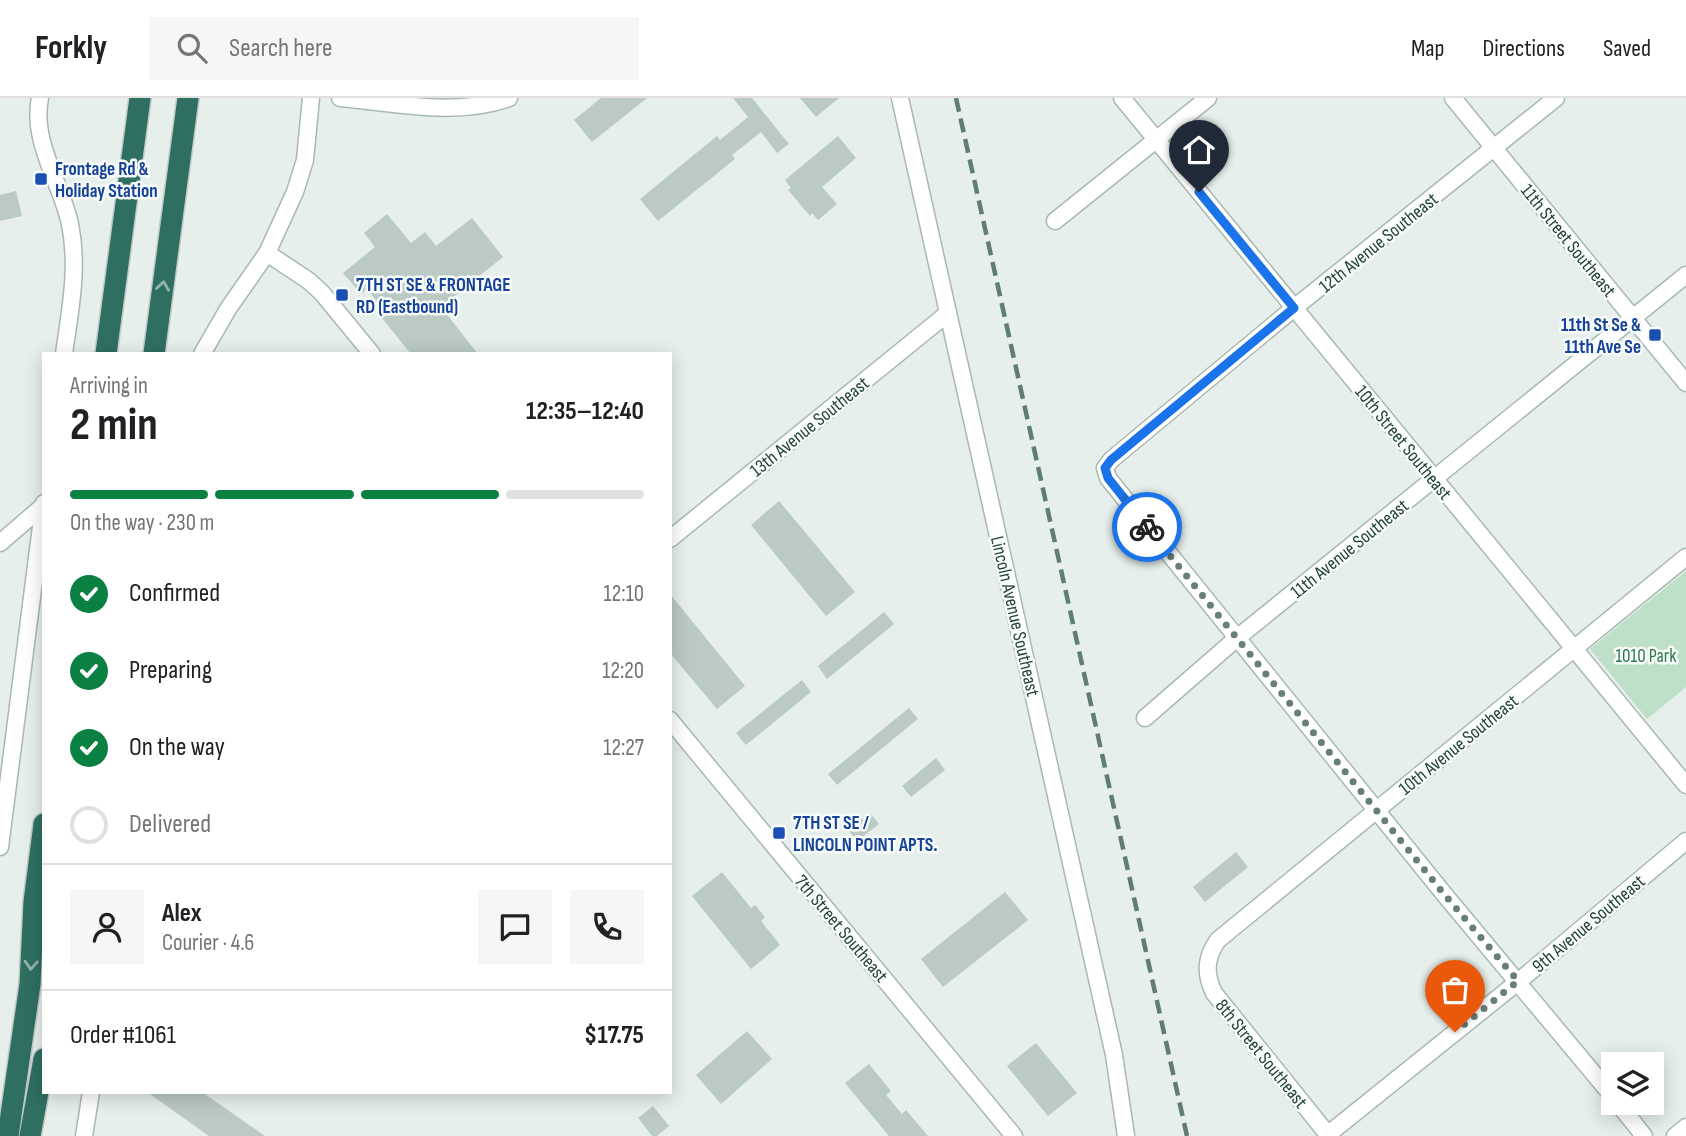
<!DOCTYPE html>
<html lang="en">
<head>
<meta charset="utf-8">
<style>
  body { margin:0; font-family:"Sofia Sans Condensed",sans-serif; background:#f6f6f6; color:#202124; height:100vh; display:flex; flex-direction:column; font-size:26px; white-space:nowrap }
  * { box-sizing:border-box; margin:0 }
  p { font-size:23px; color:#757577 }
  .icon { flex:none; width:38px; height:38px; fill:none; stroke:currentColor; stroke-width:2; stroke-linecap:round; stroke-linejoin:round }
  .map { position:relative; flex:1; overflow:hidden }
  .sheet { position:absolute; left:42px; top:254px; width:630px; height:742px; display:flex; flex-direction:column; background:#fff; border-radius:0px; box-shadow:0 4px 18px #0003 }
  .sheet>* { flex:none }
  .controls { position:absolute; left:1601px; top:954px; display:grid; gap:14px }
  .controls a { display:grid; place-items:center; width:63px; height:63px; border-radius:0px; background:#fff; box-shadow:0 4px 18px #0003; font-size:35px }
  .pin { position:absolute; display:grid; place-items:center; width:60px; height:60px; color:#fff; margin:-72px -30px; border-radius:50% 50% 50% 0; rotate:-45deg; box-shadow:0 0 7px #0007 }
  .pin .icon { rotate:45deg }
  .courier { position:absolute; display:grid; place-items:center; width:70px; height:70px; margin:-35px; border:5px solid #1a73e8; border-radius:50%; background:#fff; color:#222; box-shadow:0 2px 9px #0007 }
  .overview em { font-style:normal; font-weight:700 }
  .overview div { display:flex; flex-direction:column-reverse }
  .overview { display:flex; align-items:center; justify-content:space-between; height:119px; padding:0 28px }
  h1 { font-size:46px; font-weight:700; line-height:52px }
  .bar { display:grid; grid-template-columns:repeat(4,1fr); gap:10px 7px; align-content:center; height:84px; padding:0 28px }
  .bar i { height:9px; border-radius:5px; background:#e0e0e0 }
  .bar .on { background:#0b8043 }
  .bar p { grid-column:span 4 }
  .line { display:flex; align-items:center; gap:18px; padding:0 28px; border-top:2px solid #e0e0e0 }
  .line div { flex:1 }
  .round { display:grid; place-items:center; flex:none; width:74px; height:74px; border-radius:0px; background:#f6f6f6 }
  ol { padding:0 28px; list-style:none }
  li { display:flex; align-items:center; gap:21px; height:77px }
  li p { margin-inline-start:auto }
  li .icon { padding:7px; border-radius:50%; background:#0b8043; color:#fff; stroke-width:4 }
  li:last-child { color:#757577 }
  li i { width:38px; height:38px; border:4px solid #e0e0e0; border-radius:50% }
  header { display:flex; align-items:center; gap:42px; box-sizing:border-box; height:98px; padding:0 35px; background:#fff; border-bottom:2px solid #e0e0e0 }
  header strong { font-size:33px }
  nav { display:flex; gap:38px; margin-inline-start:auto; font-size:24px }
  .search { width:490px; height:63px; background:#f6f6f6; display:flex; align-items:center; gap:18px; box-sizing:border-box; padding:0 24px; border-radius:0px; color:#757577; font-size:26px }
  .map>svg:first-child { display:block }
  .green { fill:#bfe0c8 }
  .building { fill:#bbcac4 }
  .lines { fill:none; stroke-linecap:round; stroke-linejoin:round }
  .minor-casing { stroke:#a8b8b2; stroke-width:19 }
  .highway-casing { stroke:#c2cac8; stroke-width:24 }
  .minor { stroke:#fff; stroke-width:16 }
  .highway { stroke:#2f6f62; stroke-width:21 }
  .rail { stroke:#5f7d75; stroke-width:4.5; stroke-dasharray:14 7; stroke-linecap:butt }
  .oneway { stroke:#93b5ae }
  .done { stroke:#687f78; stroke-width:7; stroke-dasharray:0 12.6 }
  .route { stroke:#1a73e8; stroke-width:9 }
  .transit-dot { fill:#1a4fb4; stroke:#f7fbf9; stroke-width:2.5 }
  .labels { text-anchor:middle; stroke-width:5; stroke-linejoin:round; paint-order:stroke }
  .transit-label { font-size:19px; font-weight:bold; fill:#164399; stroke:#f7fbf9; text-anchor:start }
  .street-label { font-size:19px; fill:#24423a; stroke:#f7fbf9 }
  .park-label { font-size:19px; fill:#2d7a4b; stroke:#f7fbf9 }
</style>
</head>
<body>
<header>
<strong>Forkly</strong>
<div class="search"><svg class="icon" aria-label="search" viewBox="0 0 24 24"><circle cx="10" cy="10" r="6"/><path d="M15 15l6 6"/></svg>Search here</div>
<nav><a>Map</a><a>Directions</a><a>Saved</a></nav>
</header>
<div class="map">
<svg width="1686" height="1038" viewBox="0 0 1686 1038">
  <rect width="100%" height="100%" fill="#e6efeb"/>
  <polygon class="green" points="1686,473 1686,589 1647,621 1590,551"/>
  <g class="building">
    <polygon points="601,0 647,0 592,44 574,22"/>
    <polygon points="733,0 752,0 789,46 777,55 761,34 732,57 735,61 658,123 640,101 717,38 720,42 748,19"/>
    <polygon points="800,0 839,0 816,19"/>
    <polygon points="838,38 856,60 822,89 837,106 818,122 812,115 810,118 788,92 791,90 785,82"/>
    <polygon points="16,93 22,118 0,123 0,97"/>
    <polygon points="387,116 411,145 425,134 436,148 472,120 503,159 441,209 478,256 411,256 381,219 386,215 367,191 361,196 343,175 375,149 364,135"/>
    <polygon points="779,403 855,494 826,518 751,427"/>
    <polygon points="670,496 745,588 717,611 670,555"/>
    <polygon points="884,514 894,526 827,581 818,568"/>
    <polygon points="802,582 811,594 746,647 736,635"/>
    <polygon points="909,610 918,621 837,687 828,676"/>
    <polygon points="936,660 945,672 911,699 902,688"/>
    <polygon points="870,715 879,726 857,743 848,732"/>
    <polygon points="1236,754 1248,769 1205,804 1193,789"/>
    <polygon points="722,774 751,810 755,807 765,819 761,823 780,847 751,871 692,798"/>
    <polygon points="1005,794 1028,822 943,889 921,861"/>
    <polygon points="747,933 772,961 721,1006 696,977"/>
    <polygon points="1036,945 1077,995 1048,1018 1007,968"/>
    <polygon points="869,966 891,993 886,997 902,1016 906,1012 928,1038 889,1038 845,985"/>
    <polygon points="147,994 202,994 265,1038 209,1038"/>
    <polygon points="653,1008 669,1028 657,1038 652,1038 638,1020"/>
  </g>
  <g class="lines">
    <g class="minor-casing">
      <g id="minor">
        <path d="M40,0C31,43 61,85 70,126C79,170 70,212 64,256"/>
        <path d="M340,0C395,5 456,19 509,0"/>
        <polyline points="900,0 1114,957 1126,1038"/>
        <polyline points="1122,0 1686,687"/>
        <polyline points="1453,0 1686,285"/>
        <polyline points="1556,0 1294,210 1111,362 1105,370 1108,380 1444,796 1614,1000"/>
        <polyline points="1055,123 1208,0"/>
        <polyline points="267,155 309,183 322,195 372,256"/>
        <polyline points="202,256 228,211 267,155 295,94 305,62 311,0"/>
        <polyline points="670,441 948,215"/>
        <polyline points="0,445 43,408"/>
        <polyline points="1145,620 1237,540 1686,177"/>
        <polyline points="670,622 1014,1038"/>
        <polyline points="0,749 44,405"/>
        <polyline points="1617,1004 1644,1038"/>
        <polyline points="84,1038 91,994"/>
        <polyline points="1326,1038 1519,883 1686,743"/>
        <path d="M1329,1038L1214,895C1205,876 1205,860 1218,842L1686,459"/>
        <polyline points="1675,1038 1686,1029"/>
      </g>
    </g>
    <g class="highway-casing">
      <g id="highway">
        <polyline points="106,256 140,0"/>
        <polyline points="154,256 188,0"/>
        <polyline points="8,1038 30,886 34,804 44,726"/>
        <polyline points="30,1038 44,961"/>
      </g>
    </g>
    <use href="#minor" class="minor"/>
    <use href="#highway" class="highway"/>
    <polyline class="rail" points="956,0 1187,1038"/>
  </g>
  <defs><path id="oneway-chevron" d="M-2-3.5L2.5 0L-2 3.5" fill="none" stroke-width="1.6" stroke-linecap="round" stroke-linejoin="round" transform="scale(1.75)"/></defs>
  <g class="oneway">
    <use href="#oneway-chevron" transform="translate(163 188) rotate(-82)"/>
    <use href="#oneway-chevron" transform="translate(31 867) rotate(93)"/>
  </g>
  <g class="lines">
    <polyline class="done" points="1147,429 1444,796 1518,883 1455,934"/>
    <polyline class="route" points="1147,429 1108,380 1105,370 1111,362 1294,210 1199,94"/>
  </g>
  <g class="transit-dot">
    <rect x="34" y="74" width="14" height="14" rx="3.5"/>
    <rect x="335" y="190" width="14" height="14" rx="3.5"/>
    <rect x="1648" y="230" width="14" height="14" rx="3.5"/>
    <rect x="772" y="728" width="14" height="14" rx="3.5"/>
  </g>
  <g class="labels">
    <g class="transit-label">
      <text x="55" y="77">Frontage Rd &amp;<tspan x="55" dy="22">Holiday Station</tspan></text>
      <text x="356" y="193">7TH ST SE &amp; FRONTAGE<tspan x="356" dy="22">RD (Eastbound)</tspan></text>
      <text x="1641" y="233" text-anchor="end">11th St Se &amp;<tspan x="1641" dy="22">11th Ave Se</tspan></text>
      <text x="793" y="731">7TH ST SE /<tspan x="793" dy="22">LINCOLN POINT APTS.</tspan></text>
    </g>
    <g class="street-label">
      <text transform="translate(1569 142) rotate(51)" y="7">11th Street Southeast</text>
      <text transform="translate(1378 144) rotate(-39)" y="7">12th Avenue Southeast</text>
      <text transform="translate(809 328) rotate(-39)" y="7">13th Avenue Southeast</text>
      <text transform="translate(1404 344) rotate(51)" y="7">10th Street Southeast</text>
      <text transform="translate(1349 450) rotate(-39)" y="7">11th Avenue Southeast</text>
      <text transform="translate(1016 518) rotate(77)" y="7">Lincoln Avenue Southeast</text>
      <text transform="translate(1458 646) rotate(-39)" y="7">10th Avenue Southeast</text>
      <text transform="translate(1588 825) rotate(-40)" y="7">9th Avenue Southeast</text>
      <text transform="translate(842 830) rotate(50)" y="7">7th Street Southeast</text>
      <text transform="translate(1262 955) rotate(51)" y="7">8th Street Southeast</text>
    </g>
    <g class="park-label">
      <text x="1646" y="564">1010 Park</text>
    </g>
  </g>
</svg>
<div class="controls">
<a><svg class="icon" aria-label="layers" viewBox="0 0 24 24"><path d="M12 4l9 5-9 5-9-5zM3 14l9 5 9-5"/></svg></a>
</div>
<div class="pin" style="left:1455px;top:934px;background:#ea580c"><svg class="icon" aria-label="bag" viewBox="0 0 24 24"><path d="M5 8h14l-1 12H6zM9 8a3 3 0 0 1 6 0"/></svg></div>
<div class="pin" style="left:1199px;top:94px;background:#1f2937"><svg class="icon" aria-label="home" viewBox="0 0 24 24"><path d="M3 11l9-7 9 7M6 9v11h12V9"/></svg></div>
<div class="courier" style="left:1147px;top:429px"><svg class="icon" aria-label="bike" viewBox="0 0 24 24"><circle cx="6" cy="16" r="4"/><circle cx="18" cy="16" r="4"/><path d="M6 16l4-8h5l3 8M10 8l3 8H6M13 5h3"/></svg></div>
<section class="sheet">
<div class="overview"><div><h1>2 min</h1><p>Arriving in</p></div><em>12:35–12:40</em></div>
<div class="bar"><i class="on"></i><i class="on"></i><i class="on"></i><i></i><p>On the way · 230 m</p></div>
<ol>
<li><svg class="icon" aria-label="check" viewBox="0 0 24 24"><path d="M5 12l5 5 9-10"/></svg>Confirmed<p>12:10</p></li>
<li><svg class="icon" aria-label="check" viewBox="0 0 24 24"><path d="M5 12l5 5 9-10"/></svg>Preparing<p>12:20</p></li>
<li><svg class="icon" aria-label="check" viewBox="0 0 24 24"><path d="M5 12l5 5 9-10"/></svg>On the way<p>12:27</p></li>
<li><i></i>Delivered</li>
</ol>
<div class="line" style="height:126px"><a class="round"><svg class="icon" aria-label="person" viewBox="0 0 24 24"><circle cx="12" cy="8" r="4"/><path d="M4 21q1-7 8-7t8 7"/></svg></a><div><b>Alex</b><p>Courier · 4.6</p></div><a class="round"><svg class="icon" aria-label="chat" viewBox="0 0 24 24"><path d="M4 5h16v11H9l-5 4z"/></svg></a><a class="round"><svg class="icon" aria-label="phone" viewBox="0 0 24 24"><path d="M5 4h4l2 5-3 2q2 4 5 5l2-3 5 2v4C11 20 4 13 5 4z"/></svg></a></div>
<div class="line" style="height:91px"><div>Order #1061</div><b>$17.75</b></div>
</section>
</div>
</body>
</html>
